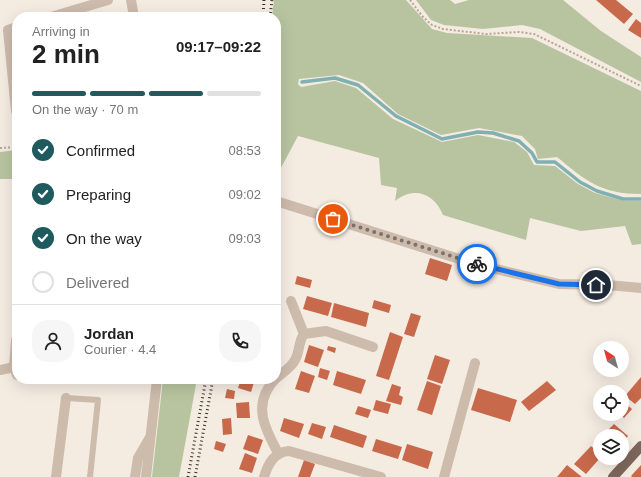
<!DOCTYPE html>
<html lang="en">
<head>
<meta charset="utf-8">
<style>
  body { margin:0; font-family:Arial,sans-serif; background:#f6f6f6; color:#222; height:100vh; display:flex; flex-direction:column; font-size:15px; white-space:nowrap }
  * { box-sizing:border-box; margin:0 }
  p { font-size:13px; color:#767676 }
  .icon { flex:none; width:22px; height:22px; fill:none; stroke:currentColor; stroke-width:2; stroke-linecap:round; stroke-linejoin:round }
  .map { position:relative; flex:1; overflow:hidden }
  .sheet { position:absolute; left:12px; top:12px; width:269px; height:372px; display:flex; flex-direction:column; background:#fff; border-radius:16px; box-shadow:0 4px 16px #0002 }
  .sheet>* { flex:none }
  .needle { width:26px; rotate:323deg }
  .fabs { position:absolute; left:593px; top:341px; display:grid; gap:8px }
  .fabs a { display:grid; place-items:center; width:36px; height:36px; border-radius:50%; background:#fff; box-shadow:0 4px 16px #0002; font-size:20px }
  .pin { position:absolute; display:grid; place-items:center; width:34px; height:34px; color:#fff; margin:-17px; border:2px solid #fff; border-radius:50%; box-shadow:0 1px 4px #0007 }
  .courier { position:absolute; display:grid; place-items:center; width:40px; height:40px; margin:-20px; border:3px solid #1a73e8; border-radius:50%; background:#fff; color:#222; box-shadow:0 1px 5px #0007 }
  .head em { font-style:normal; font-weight:800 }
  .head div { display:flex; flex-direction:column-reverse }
  .head { display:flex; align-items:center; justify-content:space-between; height:68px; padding:0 20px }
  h1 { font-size:26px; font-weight:800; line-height:30px }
  .bar { display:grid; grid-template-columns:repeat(4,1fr); gap:6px 4px; align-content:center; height:48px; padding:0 20px }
  .bar i { height:5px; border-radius:3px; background:#e0e0e0 }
  .bar .current { background:#1f5a5e }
  .bar p { grid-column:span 4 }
  .line { display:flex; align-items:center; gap:10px; padding:0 20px; border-top:1px solid #e0e0e0 }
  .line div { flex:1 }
  .round { display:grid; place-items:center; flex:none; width:42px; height:42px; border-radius:16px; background:#f6f6f6 }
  ol { padding:0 20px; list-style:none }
  li { display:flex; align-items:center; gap:12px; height:44px }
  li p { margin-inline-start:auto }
  li .icon { padding:4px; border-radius:50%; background:#1f5a5e; color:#fff; stroke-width:4 }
  li:last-child { color:#767676 }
  li i { width:22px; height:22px; border:2px solid #e0e0e0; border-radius:50% }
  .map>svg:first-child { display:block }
  .green { fill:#b8c4a0 }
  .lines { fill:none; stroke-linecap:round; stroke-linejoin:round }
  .stream { stroke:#7fb0b2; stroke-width:3.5 }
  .building { fill:#c8694b }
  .path { stroke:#b9a596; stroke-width:2; stroke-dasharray:2 2; stroke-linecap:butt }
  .service { stroke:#cdbbac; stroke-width:6 }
  .minor { stroke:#cdbbac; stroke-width:10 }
  .primary { stroke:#7d675c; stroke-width:10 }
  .rail { stroke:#3b302b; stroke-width:3; stroke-dasharray:1 3; stroke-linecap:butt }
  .done { stroke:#7c716b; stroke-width:4; stroke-dasharray:0 7.2 }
  .route { stroke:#1a73e8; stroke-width:5 }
</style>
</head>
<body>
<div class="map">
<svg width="641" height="477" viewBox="0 0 641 477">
  <rect width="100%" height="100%" fill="#f4ebe1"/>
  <g class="green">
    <path d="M274,0H406L432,29L447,33L532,38L641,91V194C601,194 586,181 557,157L538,159L535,149L522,136L479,128L441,135L398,114L363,83L339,75L299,79L298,84L301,87L335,81L356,88L393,119L442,142L478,135L514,142L527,152L534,165L555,166L578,184L595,193L624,201H641V244L632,245L625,226L581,231L530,218L526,240L443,215C434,193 414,186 395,201L397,188L381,185L379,158L298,136L276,177V17H272Z"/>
    <polygon points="416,0 450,0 455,4 469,0 563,0 601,31 641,57 641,82 540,29 522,25 483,29 444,25 431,20"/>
    <polygon points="17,150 17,179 0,179 0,152"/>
    <polygon points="163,379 197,379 179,477 152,477"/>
  </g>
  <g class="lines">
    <polyline class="stream" points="302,82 335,78 358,85 396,116 442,139 478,132 493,133 519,141 532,153 537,162 555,162 580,182 597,191 623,199 641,199"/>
  </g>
  <g class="building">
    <polygon points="596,0 616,0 633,14 624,24"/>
    <polygon points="636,19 641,23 641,38 628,30"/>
    <polygon points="430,258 452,265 447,281 425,274"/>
    <polygon points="297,276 312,280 310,288 295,284"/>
    <polygon points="307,296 332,303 328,316 303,309"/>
    <polygon points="374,300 391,305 389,313 372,308"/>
    <polygon points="334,303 369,313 366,327 331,317"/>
    <polygon points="411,313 421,316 414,337 404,334"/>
    <polygon points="390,332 403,337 389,380 376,376"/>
    <polygon points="309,345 324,350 318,367 304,362"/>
    <polygon points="328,346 336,348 335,353 327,350"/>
    <polygon points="435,355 450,360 442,384 427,379"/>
    <polygon points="320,368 330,371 327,380 318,377"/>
    <polygon points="301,371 315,376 309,393 295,389"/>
    <polygon points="337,371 366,380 361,394 333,385"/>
    <polygon points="641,377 641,398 635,404 625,396"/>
    <polygon points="241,379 255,379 251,392 238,388"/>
    <polygon points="427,381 441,386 432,415 417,410"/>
    <polygon points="547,381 556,390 529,411 521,402"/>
    <polygon points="392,384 401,387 399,395 403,397 401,405 386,401"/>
    <polygon points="478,388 517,400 510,422 471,410"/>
    <polygon points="227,389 235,391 234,399 225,398"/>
    <polygon points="376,400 391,404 388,414 373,410"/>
    <polygon points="622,400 632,409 624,418 620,414 622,414"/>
    <polygon points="249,402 250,418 237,418 236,403"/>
    <polygon points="358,406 371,410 368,418 355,414"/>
    <polygon points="231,418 232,434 223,435 222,419"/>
    <polygon points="284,418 304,424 299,438 280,431"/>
    <polygon points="312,423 326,427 322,439 308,434"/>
    <polygon points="614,424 628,436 622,443 622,436 602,436"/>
    <polygon points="334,425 367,436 363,448 330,437"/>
    <polygon points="248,435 263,440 258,454 243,449"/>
    <polygon points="376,439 402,447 398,459 372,451"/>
    <polygon points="216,441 226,444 223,452 214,449"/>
    <polygon points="407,444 433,452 428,469 402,460"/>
    <polygon points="591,446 600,454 600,458 586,474 574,464"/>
    <polygon points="245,453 257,458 252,473 239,469"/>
    <polygon points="304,460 315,464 310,477 298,477"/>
    <polygon points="567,465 582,477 557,477"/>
    <polygon points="641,465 641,477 632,477 631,476"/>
  </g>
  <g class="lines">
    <g class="path">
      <polyline points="410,0 423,17 432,25 443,29 486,34 519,32 534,34 641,86"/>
      <polyline points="0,148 17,147"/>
    </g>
    <polyline class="service" points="66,398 98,400 90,477"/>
    <g class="minor">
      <polyline points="131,0 134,17"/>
      <polyline points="51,17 108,0"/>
      <polyline points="16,111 8,30 17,27"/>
      <polyline points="276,201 475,264 559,284 608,285 641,288"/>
      <polyline points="291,301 304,334"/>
      <polyline points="16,340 14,367 17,375"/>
      <polyline points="0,370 14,367"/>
      <path d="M278,453C266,430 253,408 271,384C277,375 290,370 295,360C300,352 298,342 304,334L326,331L373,347"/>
      <polyline points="56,477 66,398"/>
      <polyline points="135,477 138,458 149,439"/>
      <polyline points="146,477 157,379"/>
      <path d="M264,477C268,464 274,452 289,451L381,477"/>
      <polyline points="444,477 475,363"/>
    </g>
    <polyline class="primary" points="613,477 641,446"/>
    <g class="rail">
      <polyline points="263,17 264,0"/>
      <polyline points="270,17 272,0"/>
      <polyline points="188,477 206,379"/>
      <polyline points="195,477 213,379"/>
    </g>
  </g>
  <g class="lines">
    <polyline class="done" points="333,219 477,264"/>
    <polyline class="route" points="477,264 559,284 596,285"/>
  </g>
</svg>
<div class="fabs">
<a><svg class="needle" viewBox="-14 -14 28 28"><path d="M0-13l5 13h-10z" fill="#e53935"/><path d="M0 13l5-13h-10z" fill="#767676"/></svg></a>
<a><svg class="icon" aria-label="locate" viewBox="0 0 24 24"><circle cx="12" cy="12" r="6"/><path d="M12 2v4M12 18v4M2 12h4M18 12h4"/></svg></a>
<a><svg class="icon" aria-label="layers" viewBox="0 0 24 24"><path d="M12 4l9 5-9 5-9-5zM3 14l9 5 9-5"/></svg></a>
</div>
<div class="pin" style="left:333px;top:219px;background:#ea580c"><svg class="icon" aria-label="bag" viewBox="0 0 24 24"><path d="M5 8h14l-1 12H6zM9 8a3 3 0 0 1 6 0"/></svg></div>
<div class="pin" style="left:596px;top:285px;background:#1f2937"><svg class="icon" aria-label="home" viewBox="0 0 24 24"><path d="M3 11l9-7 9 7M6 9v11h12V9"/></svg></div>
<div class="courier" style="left:477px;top:264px"><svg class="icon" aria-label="bike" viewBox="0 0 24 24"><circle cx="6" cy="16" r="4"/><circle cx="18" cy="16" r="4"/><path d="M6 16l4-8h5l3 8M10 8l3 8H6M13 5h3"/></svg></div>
<section class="sheet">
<div class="head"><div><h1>2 min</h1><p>Arriving in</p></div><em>09:17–09:22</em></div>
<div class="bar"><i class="current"></i><i class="current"></i><i class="current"></i><i></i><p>On the way · 70 m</p></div>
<ol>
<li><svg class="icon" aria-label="check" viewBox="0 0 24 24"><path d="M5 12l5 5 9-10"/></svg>Confirmed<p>08:53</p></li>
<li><svg class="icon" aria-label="check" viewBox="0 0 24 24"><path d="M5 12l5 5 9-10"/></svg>Preparing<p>09:02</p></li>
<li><svg class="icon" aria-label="check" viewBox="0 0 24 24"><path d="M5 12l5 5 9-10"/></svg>On the way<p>09:03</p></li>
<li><i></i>Delivered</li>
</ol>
<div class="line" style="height:72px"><a class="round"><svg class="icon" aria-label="person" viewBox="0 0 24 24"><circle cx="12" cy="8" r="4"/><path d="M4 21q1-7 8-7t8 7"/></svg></a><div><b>Jordan</b><p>Courier · 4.4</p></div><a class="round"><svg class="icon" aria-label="phone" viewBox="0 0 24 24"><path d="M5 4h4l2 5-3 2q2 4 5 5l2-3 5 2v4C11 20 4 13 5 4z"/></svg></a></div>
</section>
</div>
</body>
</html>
